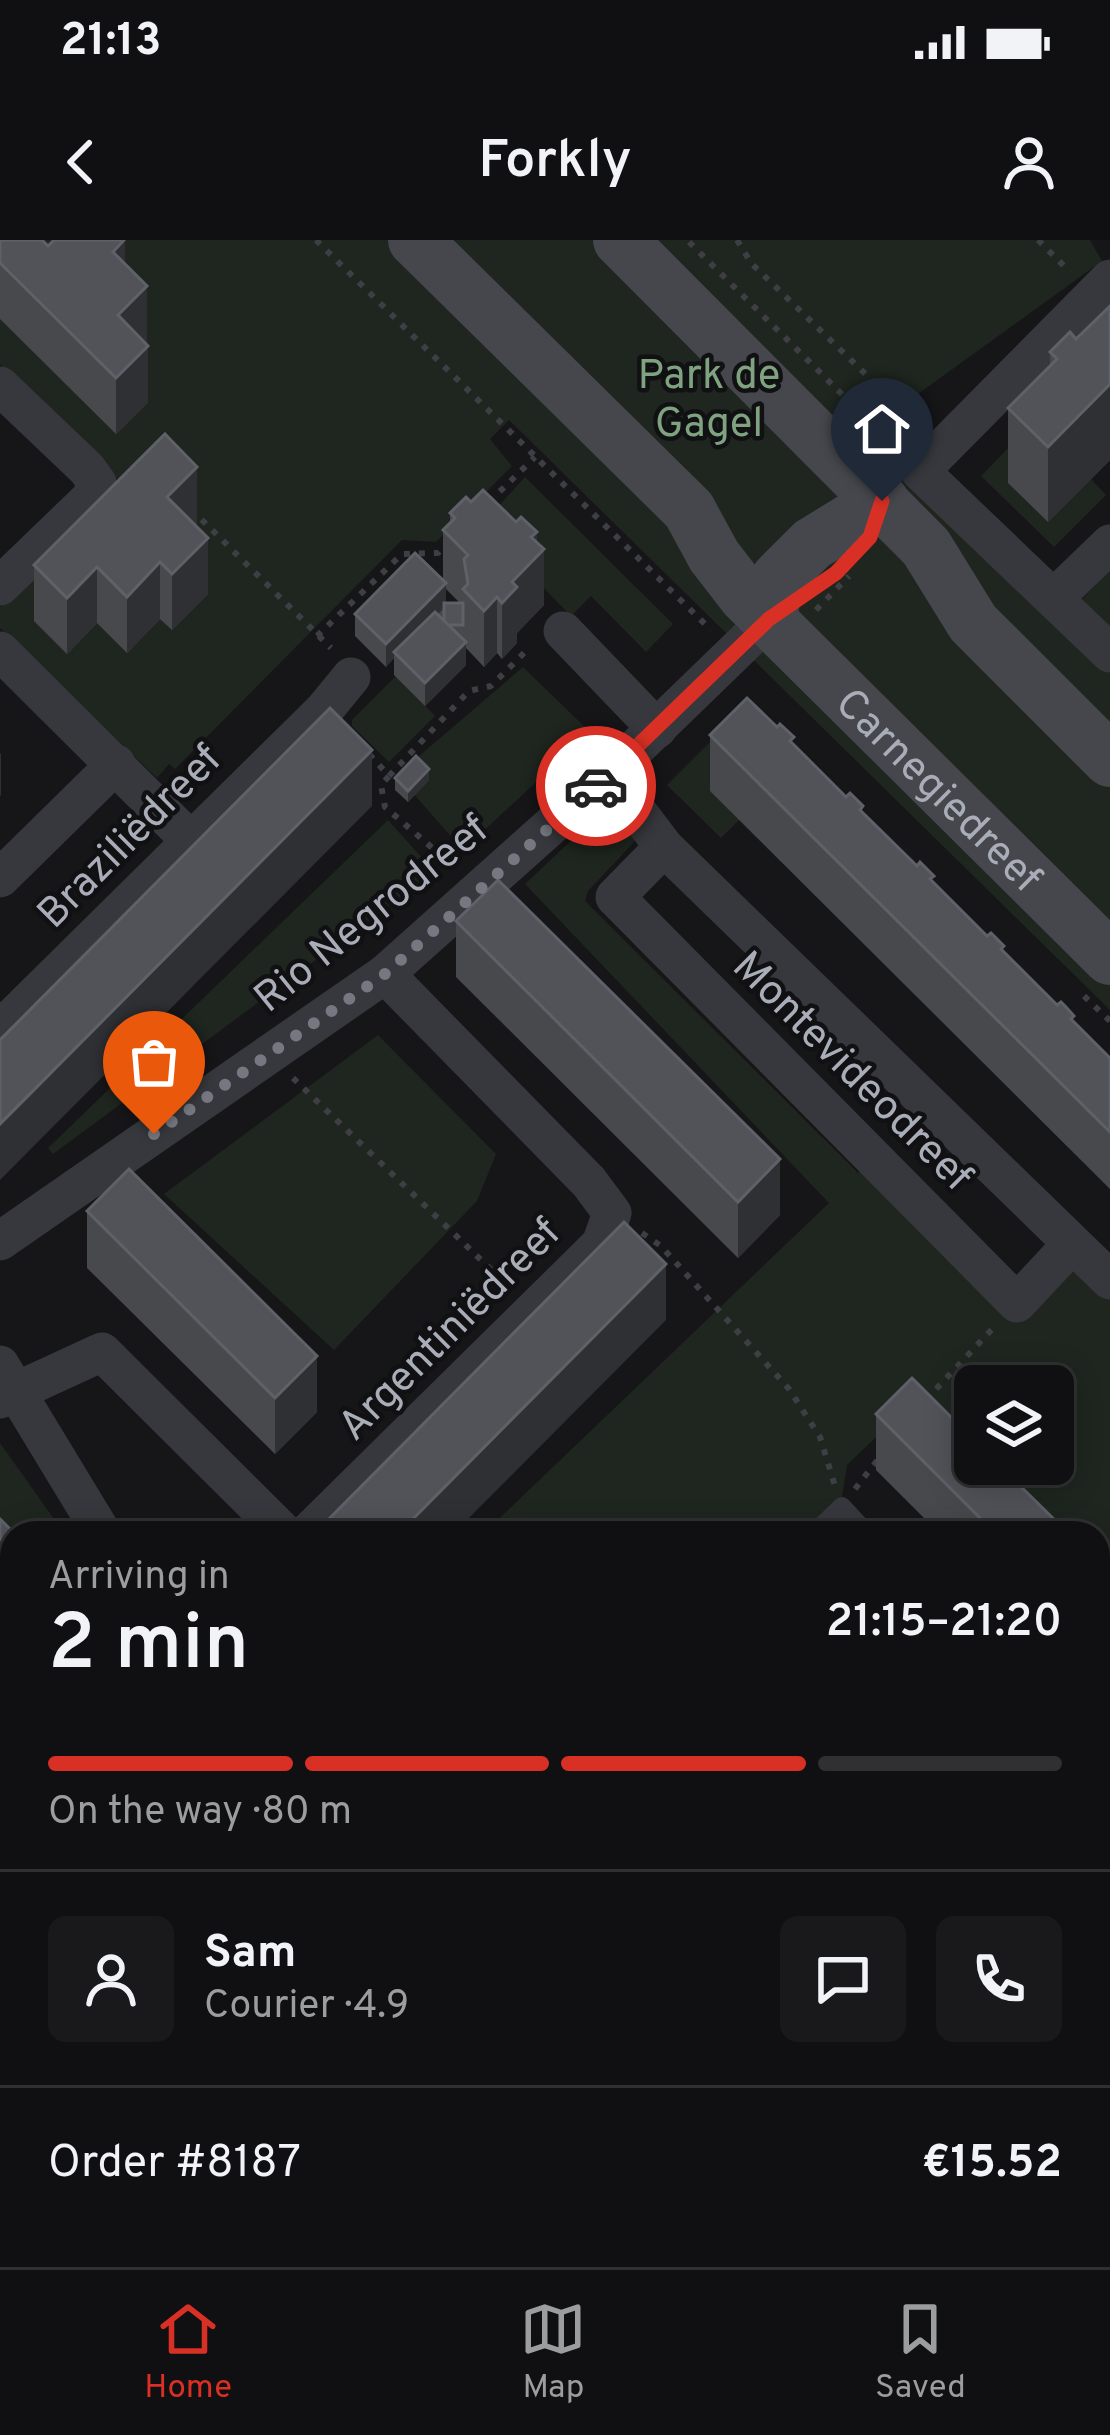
<!DOCTYPE html>
<html lang="en">
<head>
<meta charset="utf-8">
<style>
  body { margin:0; font-family:Overpass,sans-serif; background:#19191b; color:#f1f3f6; height:100vh; display:flex; flex-direction:column; font-size:45px; white-space:nowrap }
  * { box-sizing:border-box; margin:0 }
  p { font-size:39px; color:#9c9d9f }
  .icon { flex:none; width:66px; height:66px; fill:none; stroke:currentColor; stroke-width:2; stroke-linecap:round; stroke-linejoin:round }
  .map { position:relative; flex:1; overflow:hidden }
  .side { position:absolute; left:0px; top:1281px; width:1110px; height:747px; display:flex; flex-direction:column; background:#101012; border-radius:36px 36px 0 0; box-shadow:0 6px 30px #0003,0 0 0 3px #303032 }
  .side>* { flex:none }
  .fabs { position:absolute; left:954px; top:1125px; display:grid; gap:24px }
  .fabs a { display:grid; place-items:center; width:120px; height:120px; border-radius:18px; background:#101012; box-shadow:0 6px 30px #0003,0 0 0 3px #303032; font-size:60px }
  .pin { position:absolute; display:grid; place-items:center; width:102px; height:102px; color:#fff; margin:-123px -51px; border-radius:50% 50% 50% 0; rotate:-45deg; box-shadow:0 0 12px #0007 }
  .pin .icon { rotate:45deg }
  .courier { position:absolute; display:grid; place-items:center; width:120px; height:120px; margin:-60px; border:9px solid #d93025; border-radius:50%; background:#fff; color:#222; box-shadow:0 3px 15px #0007 }
  .summary em { font-style:normal; font-weight:600 }
  .summary div { display:flex; flex-direction:column-reverse }
  .summary { display:flex; align-items:center; justify-content:space-between; height:204px; padding:0 48px }
  h1 { font-size:78px; font-weight:600; line-height:90px }
  .bar { display:grid; grid-template-columns:repeat(4,1fr); gap:18px 12px; align-content:center; height:144px; padding:0 48px }
  .bar i { height:15px; border-radius:9px; background:#303032 }
  .bar .active { background:#d93025 }
  .bar p { grid-column:span 4 }
  .line { display:flex; align-items:center; gap:30px; padding:0 48px; border-top:3px solid #303032 }
  .line div { flex:1 }
  .round { display:grid; place-items:center; flex:none; width:126px; height:126px; border-radius:18px; background:#19191b }
  .status { display:flex; justify-content:space-between; align-items:center; height:84px; padding:0 60px; background:#101012; direction:ltr }
  .status svg { height:33px; fill:currentColor }
  header { display:flex; justify-content:space-between; align-items:center; height:156px; padding:0 48px; background:#101012; font-size:54px; font-weight:600 }
  .tab-bar { display:flex; justify-content:space-around; align-items:center; height:168px; border-top:3px solid #303032; background:#101012; font-size:33px; color:#9c9d9f }
  .tab-bar a { display:grid; justify-items:center; gap:6px }
  .tab-bar .active { color:#d93025 }
  .map>svg:first-child { display:block }
  .green { fill:#1e261f }
  .lines { fill:none; stroke-linecap:round; stroke-linejoin:round }
  .path { stroke:#3d3f44; stroke-width:6; stroke-dasharray:6 9; stroke-linecap:butt }
  .lane { stroke:#37383d; stroke-width:18 }
  .street { stroke:#37383d; stroke-width:39 }
  .secondary { stroke:#45474d; stroke-width:54 }
  .wall { fill:#47494d; fill-rule:evenodd }
  .shaded-wall { fill:#2f3033 }
  .building { fill:#525359; stroke:#5f6168; stroke-width:3 }
  .done { stroke:#757880; stroke-width:12; stroke-dasharray:0 21.6 }
  .route { stroke:#d93025; stroke-width:15 }
  .labels { text-anchor:middle; stroke-width:9; stroke-linejoin:round; paint-order:stroke }
  .park-label { font-size:42px; fill:#7fa381; stroke:#111113 }
  .street-label { font-size:42px; fill:#a8adb8; stroke:#111113 }
</style>
</head>
<body>
<div class="status"><b>21:13</b><svg viewBox="0 0 49 12"><path d="M0 12V9h3v3zM5 12V6h3v6zM10 12V3h3v9zM15 12V0h3v12zM26 1h20v11H26zM47 4h2v5h-2z"/></svg></div>
<header><svg class="icon" aria-label="back" viewBox="0 0 24 24"><path d="M15 5l-7 7 7 7"/></svg>Forkly<svg class="icon" aria-label="person" viewBox="0 0 24 24"><circle cx="12" cy="8" r="4"/><path d="M4 21q1-7 8-7t8 7"/></svg></header>
<div class="map">
<svg width="1110" height="2027" viewBox="0 0 1110 2027">
  <rect width="100%" height="100%" fill="#161618"/>
  <g class="green">
    <polygon points="0,0 1090,0 1102,21 864,193 1061,381 1110,330 1110,770 509,180 490,199 512,226 436,302 402,300 175,529 169,524 157,538 0,388 0,367 119,241 0,124"/>
    <polygon points="1021,195 1048,282 1091,239 1106,255 1054,307 981,236"/>
    <polygon points="525,237 673,384 646,412 591,356 571,376 516,320 473,294"/>
    <polygon points="523,427 590,492 463,610 397,535"/>
    <polygon points="396,436 435,476 389,522 352,486 352,480"/>
    <polygon points="750,462 805,515 721,598 667,545"/>
    <polygon points="611,563 636,600 588,651 585,661 858,933 877,915 1023,1063 1078,1004 1110,1031 1110,1350 1098,1338 1098,1293 1053,1293 983,1224 1053,1224 1053,1146 975,1146 975,1216 916,1159 847,1225 841,1263 825,1278 840,1293 484,1293 829,963 525,644"/>
    <polygon points="388,580 435,632 53,914 48,908"/>
    <polygon points="378,795 496,914 477,961 334,1110 164,954"/>
    <polygon points="0,1203 64,1293 12,1293 0,1285"/>
    <polygon points="12,1729 12,2016 70,2016 50,2027 0,2027 0,1744"/>
  </g>
  <g class="lines">
    <g class="path">
      <polyline points="316,0 711,390"/>
      <polyline points="737,0 751,23 916,183"/>
      <polyline points="1038,0 1070,32"/>
      <polyline points="689,2 896,208"/>
      <polyline points="489,262 535,217"/>
      <polyline points="191,269 331,408"/>
      <polyline points="816,370 849,336"/>
      <polyline points="317,396 402,314 438,313 446,305"/>
      <polyline points="369,514 389,536 381,545 385,567 453,626"/>
      <polyline points="389,536 469,451 491,446 530,407"/>
      <polyline points="1084,756 1110,781"/>
      <polyline points="293,838 508,1046"/>
      <polyline points="642,993 661,1006 789,1149 820,1197 835,1246"/>
      <polyline points="926,1160 995,1086"/>
      <polyline points="855,1249 880,1217"/>
      <polyline points="1098,1591 1110,1581"/>
      <polyline points="0,1735 12,1720"/>
      <polyline points="0,1884 12,1892"/>
      <polyline points="632,2027 636,2016"/>
      <polyline points="681,2027 687,2016"/>
      <polyline points="793,2027 802,2016"/>
      <polyline points="1021,2027 1025,2016"/>
    </g>
    <g class="lane">
      <polyline points="814,1293 842,1266 867,1293"/>
      <polyline points="1098,1535 1110,1547"/>
      <polyline points="292,2016 303,2027"/>
    </g>
    <g class="street">
      <polyline points="1110,39 920,231 1110,413"/>
      <polyline points="0,146 87,229 97,243 91,258 0,346"/>
      <polyline points="1054,358 1110,304"/>
      <polyline points="563,391 657,489"/>
      <polyline points="0,411 190,600"/>
      <polyline points="609,534 664,607 1110,1040"/>
      <polyline points="664,607 615,657 1017,1063 1072,1004"/>
      <polyline points="0,638 116,524"/>
      <polyline points="0,790 324,470 351,437"/>
      <polyline points="0,1001 385,734 609,534 769,379"/>
      <polyline points="0,1125 102,1293"/>
      <polyline points="0,1159 102,1112 284,1293"/>
      <polyline points="308,1293 601,1004 612,973 589,942 385,734"/>
      <polyline points="0,1494 12,1507"/>
      <polyline points="1098,1657 1110,1645"/>
      <polyline points="1098,1895 1110,1905"/>
      <polyline points="735,2027 744,2016"/>
      <polyline points="1086,2027 1095,2016"/>
    </g>
    <g class="secondary">
      <path id="s1" d="M415,0L689,270L714,316L745,356L1110,718"/>
      <polyline points="620,0 926,307 973,383 1110,520"/>
      <polyline points="769,379 778,338 812,304 882,261"/>
    </g>
  </g>
  <g class="wall">
    <polygon points="0,0 48,6 125,23 147,102 148,162 116,194 0,79"/>
    <polygon points="1110,66 1110,220 1048,282 1008,243 1008,168 1050,126 1050,112 1076,99"/>
    <path d="M471,262L537,302L544,365L517,393V403L502,419L497,413L484,427L466,408V425L425,466L394,435V418L386,427L355,396V374L443,340V290L450,283V273ZM446,349L460,363H446Z"/>
    <polygon points="197,283 195,285 208,354 172,390 160,379 127,413 97,383 67,414 34,381 34,325"/>
    <polygon points="710,495 794,504 1110,818 1110,949 710,551"/>
    <polygon points="395,538 429,540 408,562 395,550"/>
    <polygon points="456,681 780,975 738,1018 456,737"/>
    <polygon points="87,971 317,1172 275,1214 87,1028"/>
    <polygon points="876,1174 1068,1293 939,1293 876,1230"/>
    <polygon points="0,1279 12,1293 12,1431 0,1419"/>
    <polygon points="1098,1323 1110,1335 1110,1463 1098,1451"/>
    <polygon points="0,1546 12,1558 12,1664 10,1662 3,1669 3,1683 0,1686"/>
    <polygon points="1110,1692 1110,1866 1098,1854 1098,1704"/>
    <polygon points="394,2016 608,2016 597,2027 406,2027"/>
  </g>
  <g class="shaded-wall">
    <polygon points="125,0 125,56 113,12"/>
    <polygon points="147,46 147,102 118,131 118,75"/>
    <polygon points="148,106 148,162 116,194 116,138"/>
    <polygon points="1110,144 1110,220 1048,282 1048,207"/>
    <polygon points="197,227 197,283 167,313 167,257"/>
    <polygon points="537,292 537,317 544,309 544,365 517,393 517,403 502,419 502,363 531,297"/>
    <polygon points="208,298 208,354 172,390 172,334"/>
    <polygon points="160,322 160,379 127,413 127,357"/>
    <polygon points="97,327 97,383 67,414 67,358"/>
    <polygon points="446,343 446,366 397,415 394,412 394,418 386,427 386,404"/>
    <polygon points="497,357 497,413 484,427 484,371"/>
    <polygon points="466,402 466,425 425,466 425,443"/>
    <polygon points="372,510 372,566 0,940 0,884"/>
    <polygon points="1,513 1,555 0,556 0,514"/>
    <polygon points="429,529 429,540 408,562 408,551"/>
    <polygon points="780,919 780,975 738,1018 738,962"/>
    <polygon points="666,1024 666,1080 454,1293 399,1293"/>
    <polygon points="317,1116 317,1172 275,1214 275,1158"/>
    <polygon points="10,1606 10,1662 3,1669 3,1683 0,1686 0,1616"/>
    <polygon points="277,2016 291,2016 291,2027 268,2027"/>
    <polygon points="567,2016 608,2016 597,2027 556,2027"/>
    <polygon points="886,2016 893,2016 893,2027 875,2027"/>
    <polygon points="896,2016 981,2016 956,2027 896,2027"/>
  </g>
  <g class="building">
    <polygon points="0,0 42,0 48,6 54,0 124,0 113,12 147,46 118,75 148,106 116,138 0,23"/>
    <polygon points="1110,66 1110,144 1048,207 1008,168 1057,119 1050,112 1070,92 1076,99"/>
    <polygon points="165,194 197,227 167,257 208,298 172,334 160,322 127,357 97,327 67,358 34,325"/>
    <polygon points="483,250 516,282 521,277 537,292 531,297 544,309 512,342 517,347 502,363 497,357 484,371 463,349 468,344 464,319 468,315 443,290 455,278 450,273 466,257 471,262"/>
    <polygon points="415,313 446,343 386,404 355,374"/>
    <polygon points="444,363 463,363 463,385 448,385 444,381"/>
    <polygon points="435,372 466,402 425,443 394,412"/>
    <polygon points="747,458 777,487 780,484 794,497 790,501 846,557 850,553 863,566 860,570 917,626 920,622 934,636 930,639 987,696 991,693 1004,706 1001,709 1057,765 1061,762 1066,767 1074,776 1071,779 1110,818 1110,892 710,495"/>
    <polygon points="330,468 372,510 0,884 0,800"/>
    <polygon points="416,516 429,529 408,551 395,538"/>
    <polygon points="498,640 780,919 738,962 456,681"/>
    <polygon points="129,929 317,1116 275,1158 87,971"/>
    <polygon points="624,982 666,1024 399,1293 315,1293"/>
    <polygon points="912,1138 975,1201 975,1224 998,1224 1068,1293 995,1293 876,1174"/>
    <polygon points="0,1279 14,1293 12,1293 12,1375 0,1363"/>
    <polygon points="1098,1323 1110,1335 1110,1407 1098,1395"/>
    <polygon points="0,1546 12,1558 12,1608 10,1606 0,1616"/>
    <polygon points="1110,1692 1110,1810 1098,1798 1098,1704"/>
    <polygon points="100,2016 277,2016 268,2027 89,2027"/>
    <polygon points="435,2016 567,2016 556,2027 446,2027 444,2025 424,2027"/>
    <polygon points="809,2016 886,2016 875,2027 801,2027"/>
  </g>
  <g class="lines">
    <polyline class="done" points="154,894 385,734 596,546"/>
    <polyline class="route" points="596,546 769,379 836,333 870,297 882,261"/>
  </g>
  <g class="labels">
    <g class="park-label">
      <text x="709" y="148">Park de<tspan x="709" dy="48">Gagel</tspan></text>
    </g>
    <g class="street-label">
      <text dy="15" stroke="none"><textPath href="#s1" startOffset="762">Carnegiedreef</textPath></text>
      <text transform="translate(128 595) rotate(-45)" y="15">Braziliëdreef</text>
      <text transform="translate(370 672) rotate(-39)" y="15">Rio Negrodreef</text>
      <text transform="translate(854 830) rotate(45)" y="15">Montevideodreef</text>
      <text transform="translate(448 1088) rotate(-45)" y="15">Argentiniëdreef</text>
    </g>
  </g>
</svg>
<div class="fabs">
<a><svg class="icon" aria-label="layers" viewBox="0 0 24 24"><path d="M12 4l9 5-9 5-9-5zM3 14l9 5 9-5"/></svg></a>
</div>
<div class="pin" style="left:154px;top:894px;background:#ea580c"><svg class="icon" aria-label="bag" viewBox="0 0 24 24"><path d="M5 8h14l-1 12H6zM9 8a3 3 0 0 1 6 0"/></svg></div>
<div class="pin" style="left:882px;top:261px;background:#1f2937"><svg class="icon" aria-label="home" viewBox="0 0 24 24"><path d="M3 11l9-7 9 7M6 9v11h12V9"/></svg></div>
<div class="courier" style="left:596px;top:546px"><svg class="icon" aria-label="car" viewBox="0 0 24 24"><path d="M5 17H2v-5l4-1 3-4h7l3 4 3 1v5h-3M9 17h6M6 11h13"/><circle cx="7" cy="17" r="2"/><circle cx="17" cy="17" r="2"/></svg></div>
<section class="side">
<div class="summary"><div><h1>2 min</h1><p>Arriving in</p></div><em>21:15–21:20</em></div>
<div class="bar"><i class="active"></i><i class="active"></i><i class="active"></i><i></i><p>On the way · 80 m</p></div>
<div class="line" style="height:216px"><a class="round"><svg class="icon" aria-label="person" viewBox="0 0 24 24"><circle cx="12" cy="8" r="4"/><path d="M4 21q1-7 8-7t8 7"/></svg></a><div><b>Sam</b><p>Courier · 4.9</p></div><a class="round"><svg class="icon" aria-label="chat" viewBox="0 0 24 24"><path d="M4 5h16v11H9l-5 4z"/></svg></a><a class="round"><svg class="icon" aria-label="phone" viewBox="0 0 24 24"><path d="M5 4h4l2 5-3 2q2 4 5 5l2-3 5 2v4C11 20 4 13 5 4z"/></svg></a></div>
<div class="line" style="height:156px"><div>Order #8187</div><b>€15.52</b></div>
</section>
</div>
<nav class="tab-bar">
<a class="active"><svg class="icon" aria-label="home" viewBox="0 0 24 24"><path d="M3 11l9-7 9 7M6 9v11h12V9"/></svg>Home</a>
<a><svg class="icon" aria-label="map" viewBox="0 0 24 24"><path d="M3 6l6-2 6 2 6-2v14l-6 2-6-2-6 2zM9 4v14M15 6v14"/></svg>Map</a>
<a><svg class="icon" aria-label="saved" viewBox="0 0 24 24"><path d="M7 4h10v16l-5-4-5 4z"/></svg>Saved</a>
</nav>
</body>
</html>
